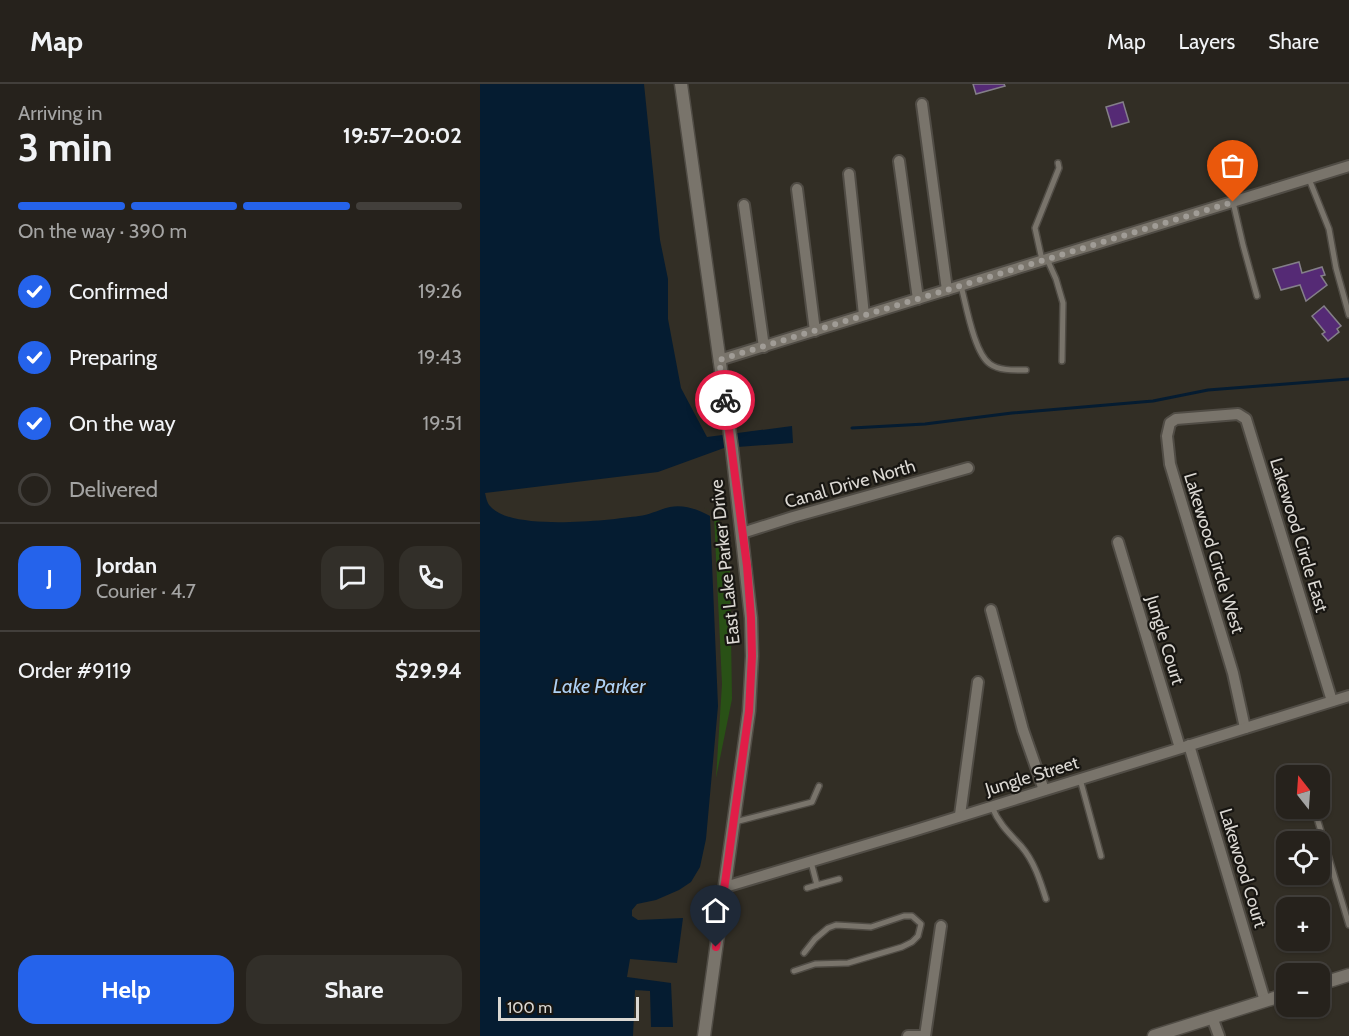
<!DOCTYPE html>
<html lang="en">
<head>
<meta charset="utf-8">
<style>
  body { margin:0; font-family:Cabin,sans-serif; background:#322f29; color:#f1f3f6; height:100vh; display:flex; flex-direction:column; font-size:22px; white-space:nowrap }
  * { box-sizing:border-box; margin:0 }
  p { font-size:20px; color:#a4a4a3 }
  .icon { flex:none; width:33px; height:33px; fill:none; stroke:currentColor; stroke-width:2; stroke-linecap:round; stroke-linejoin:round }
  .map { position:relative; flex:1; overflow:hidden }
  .details { display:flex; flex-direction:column; background:#26221c; width:480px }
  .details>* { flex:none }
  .needle { width:39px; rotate:343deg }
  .fabs { position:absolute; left:796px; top:681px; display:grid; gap:12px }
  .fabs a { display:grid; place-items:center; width:54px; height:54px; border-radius:12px; background:#26221c; box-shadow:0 2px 4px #0004,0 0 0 2px #423f3b; font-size:30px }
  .scale { position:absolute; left:18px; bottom:15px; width:141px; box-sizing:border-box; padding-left:6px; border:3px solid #dbd8d3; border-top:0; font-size:16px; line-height:21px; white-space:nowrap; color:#dbd8d3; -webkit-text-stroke:4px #181612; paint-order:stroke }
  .pin { position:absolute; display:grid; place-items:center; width:51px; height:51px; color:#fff; margin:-62px -26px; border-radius:50% 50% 50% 0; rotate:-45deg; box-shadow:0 0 6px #0007 }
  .pin .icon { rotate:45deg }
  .courier { position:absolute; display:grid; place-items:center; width:60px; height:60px; margin:-30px; border:4px solid #e11d48; border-radius:50%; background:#fff; color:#222; box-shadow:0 2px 8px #0007 }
  .headline em { font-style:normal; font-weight:700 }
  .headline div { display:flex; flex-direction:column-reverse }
  .headline { display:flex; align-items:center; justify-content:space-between; height:102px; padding:0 18px }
  h1 { font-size:39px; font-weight:700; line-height:45px }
  .bar { display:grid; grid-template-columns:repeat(4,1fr); gap:9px 6px; align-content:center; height:72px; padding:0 18px }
  .bar i { height:8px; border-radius:4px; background:#423f3b }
  .bar .current { background:#2563eb }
  .bar p { grid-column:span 4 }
  .line { display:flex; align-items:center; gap:15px; padding:0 18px; border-top:2px solid #423f3b }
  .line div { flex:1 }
  .round { display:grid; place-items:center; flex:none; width:63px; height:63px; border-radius:18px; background:#322f29 }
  ol { padding:0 18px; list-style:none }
  li { display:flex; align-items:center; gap:18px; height:66px }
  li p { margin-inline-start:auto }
  li .icon { padding:6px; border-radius:50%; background:#2563eb; color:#fff; stroke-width:4 }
  li:last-child { color:#a4a4a3 }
  li i { width:33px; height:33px; border:3px solid #423f3b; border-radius:50% }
  .button { display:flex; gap:12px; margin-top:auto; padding:12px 18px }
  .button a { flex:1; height:69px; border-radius:18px; background:#2563eb; color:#fff; font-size:24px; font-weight:700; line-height:69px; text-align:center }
  .button a+a { background:#322f29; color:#f1f3f6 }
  header { display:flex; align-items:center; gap:36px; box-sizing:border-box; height:84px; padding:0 30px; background:#26221c; border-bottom:2px solid #423f3b }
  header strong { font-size:28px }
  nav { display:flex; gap:33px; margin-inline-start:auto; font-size:21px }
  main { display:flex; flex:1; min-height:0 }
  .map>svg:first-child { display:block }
  .green { fill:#295116 }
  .water { fill:#051c31 }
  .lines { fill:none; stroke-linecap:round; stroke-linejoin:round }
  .stream { stroke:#051c31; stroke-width:3 }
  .building { fill:#552a75; stroke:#847f89; stroke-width:1.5 }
  .service-casing { stroke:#504c45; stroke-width:8 }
  .minor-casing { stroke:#504c45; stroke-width:14 }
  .tertiary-casing { stroke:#504c45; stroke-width:15 }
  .service { stroke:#79746b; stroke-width:5 }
  .minor { stroke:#79746b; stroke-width:10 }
  .tertiary { stroke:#79746b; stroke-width:12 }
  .done { stroke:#a09c96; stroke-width:6; stroke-dasharray:0 10.8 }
  .route { stroke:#e11d48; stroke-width:8 }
  .labels { text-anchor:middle; stroke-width:4.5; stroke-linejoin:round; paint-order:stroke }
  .street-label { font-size:18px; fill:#dbd8d3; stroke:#181612 }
  .water-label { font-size:20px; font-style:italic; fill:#aed1f5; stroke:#181612 }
</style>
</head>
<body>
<header>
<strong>Map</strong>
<nav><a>Map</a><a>Layers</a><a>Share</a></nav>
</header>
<main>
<section class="details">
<div class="headline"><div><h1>3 min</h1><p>Arriving in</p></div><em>19:57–20:02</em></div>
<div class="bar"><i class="current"></i><i class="current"></i><i class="current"></i><i></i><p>On the way · 390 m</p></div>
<ol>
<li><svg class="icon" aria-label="check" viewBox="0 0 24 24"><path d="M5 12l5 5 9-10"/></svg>Confirmed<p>19:26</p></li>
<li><svg class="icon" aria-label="check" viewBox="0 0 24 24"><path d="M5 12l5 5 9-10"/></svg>Preparing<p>19:43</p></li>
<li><svg class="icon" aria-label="check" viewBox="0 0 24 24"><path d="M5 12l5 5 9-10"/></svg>On the way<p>19:51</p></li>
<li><i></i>Delivered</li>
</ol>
<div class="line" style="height:108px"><b class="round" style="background:#2563eb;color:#fff">J</b><div><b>Jordan</b><p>Courier · 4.7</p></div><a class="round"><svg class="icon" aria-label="chat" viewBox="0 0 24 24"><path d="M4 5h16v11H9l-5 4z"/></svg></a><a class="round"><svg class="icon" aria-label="phone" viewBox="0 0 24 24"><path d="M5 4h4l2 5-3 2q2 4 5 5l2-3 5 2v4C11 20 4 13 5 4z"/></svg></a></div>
<div class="line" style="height:78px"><div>Order #9119</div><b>$29.94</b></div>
<div class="button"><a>Help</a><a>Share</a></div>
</section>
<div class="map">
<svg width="869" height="952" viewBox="0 0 869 952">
  <rect width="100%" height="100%" fill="#322e25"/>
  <polygon class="green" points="223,423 238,431 250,485 252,615 236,694 242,600 234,432 232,428"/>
  <path class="water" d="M0,0H164L180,156L188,195V235L201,304L227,353L312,342L313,359L244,364L178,388L5,409C6,413 7,419 10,422C31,448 129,436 159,432C170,431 180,425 190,423C204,420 219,426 230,432L238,622L226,755L220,783L211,798L199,806L176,816L157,820L152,826V832L158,836L203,834L197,879L150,875L147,893L191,899L193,943H171L170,907L155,906L153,952H0Z"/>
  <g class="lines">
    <polyline class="stream" points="372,344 445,340 532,329 673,317 728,306 869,295"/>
  </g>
  <g class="building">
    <polygon points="493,0 524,0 525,2 496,10"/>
    <polygon points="643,18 649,38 632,43 626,23"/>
    <polygon points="819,178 822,189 842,183 845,191 841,192 847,201 826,217 820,201 801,206 793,185"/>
    <polygon points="844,222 861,242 857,245 859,248 848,257 842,250 845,248 832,232"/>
  </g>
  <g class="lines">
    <g class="service-casing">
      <g id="service">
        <polyline points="829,95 849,145 856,184 869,231"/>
        <polyline points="753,118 763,161 777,212"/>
        <polyline points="567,175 576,195 583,219 582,277"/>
        <polyline points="562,176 555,144 579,84 578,79"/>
        <path d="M481,202C486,220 494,269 510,280C520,287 535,286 546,286"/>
        <polyline points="600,695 621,772"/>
        <path d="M512,723C519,740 529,749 541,762C554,777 560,796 566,815"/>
        <polyline points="834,724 869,841"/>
        <polyline points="255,738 332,718 339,702"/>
        <polyline points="331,778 337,801 359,795"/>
        <polyline points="327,804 337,801"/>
        <polyline points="314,887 335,880 368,879 422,863 432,858 438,852 441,840 432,832 424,832 391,843 356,841 348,844 335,855 324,869"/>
      </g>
    </g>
    <g class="minor-casing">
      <g id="minor">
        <polyline points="442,20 467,206"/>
        <polyline points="419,77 438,215"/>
        <polyline points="369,90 384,231"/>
        <polyline points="317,105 335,247"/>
        <polyline points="264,121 284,263"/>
        <polyline points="239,276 869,82"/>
        <polyline points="262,449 313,433 488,384"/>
        <polyline points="638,458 700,664"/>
        <polyline points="511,526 543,646 564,706"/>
        <polyline points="765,644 753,589 690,380 687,352 690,339 696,335 758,330 766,335 852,617"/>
        <polyline points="709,661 785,917"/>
        <polyline points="480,731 498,598"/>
        <polyline points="245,803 433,747 869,612"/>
        <polyline points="732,933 739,952"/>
        <polyline points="428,952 443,952"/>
        <polyline points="445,952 461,842"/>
      </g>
    </g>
    <g class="tertiary-casing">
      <g id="tertiary">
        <polyline points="201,0 252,365 271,534 272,572 269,627 224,952"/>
        <polyline points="840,900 869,891"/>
        <polyline points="674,952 807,910"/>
      </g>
    </g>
    <use href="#service" class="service"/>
    <use href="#minor" class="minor"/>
    <use href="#tertiary" class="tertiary"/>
  </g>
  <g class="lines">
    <polyline class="done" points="245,316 239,276 753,118"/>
    <polyline class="route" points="236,863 269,627 272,572 271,534 267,482 245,316"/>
  </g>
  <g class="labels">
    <g class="street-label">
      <text transform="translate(370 400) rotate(-16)" y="6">Canal Drive North</text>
      <text transform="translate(819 451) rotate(73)" y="6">Lakewood Circle East</text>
      <text transform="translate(734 469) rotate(73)" y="6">Lakewood Circle West</text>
      <text transform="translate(245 478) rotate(-96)" y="6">East Lake Parker Drive</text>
      <text transform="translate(685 556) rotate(73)" y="6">Jungle Court</text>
      <text transform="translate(552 692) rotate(-17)" y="6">Jungle Street</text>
      <text transform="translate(763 784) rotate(73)" y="6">Lakewood Court</text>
    </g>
    <g class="water-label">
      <text x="119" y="609">Lake Parker</text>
    </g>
  </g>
</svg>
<div class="fabs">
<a><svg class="needle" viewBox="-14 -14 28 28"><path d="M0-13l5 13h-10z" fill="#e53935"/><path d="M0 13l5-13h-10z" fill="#a4a4a3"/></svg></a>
<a><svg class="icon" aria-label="locate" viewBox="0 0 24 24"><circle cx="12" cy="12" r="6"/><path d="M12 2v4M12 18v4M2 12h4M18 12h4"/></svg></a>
<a>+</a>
<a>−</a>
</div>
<div class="scale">100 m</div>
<div class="pin" style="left:753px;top:118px;background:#ea580c"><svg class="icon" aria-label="bag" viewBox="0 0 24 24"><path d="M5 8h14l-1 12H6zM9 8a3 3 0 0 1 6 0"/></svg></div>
<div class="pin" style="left:236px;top:863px;background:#1f2937"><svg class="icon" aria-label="home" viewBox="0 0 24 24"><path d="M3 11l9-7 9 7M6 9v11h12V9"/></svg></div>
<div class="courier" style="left:245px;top:316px"><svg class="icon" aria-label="bike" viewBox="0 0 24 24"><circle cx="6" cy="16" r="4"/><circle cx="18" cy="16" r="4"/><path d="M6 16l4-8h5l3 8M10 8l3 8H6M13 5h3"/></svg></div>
</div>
</main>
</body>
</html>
